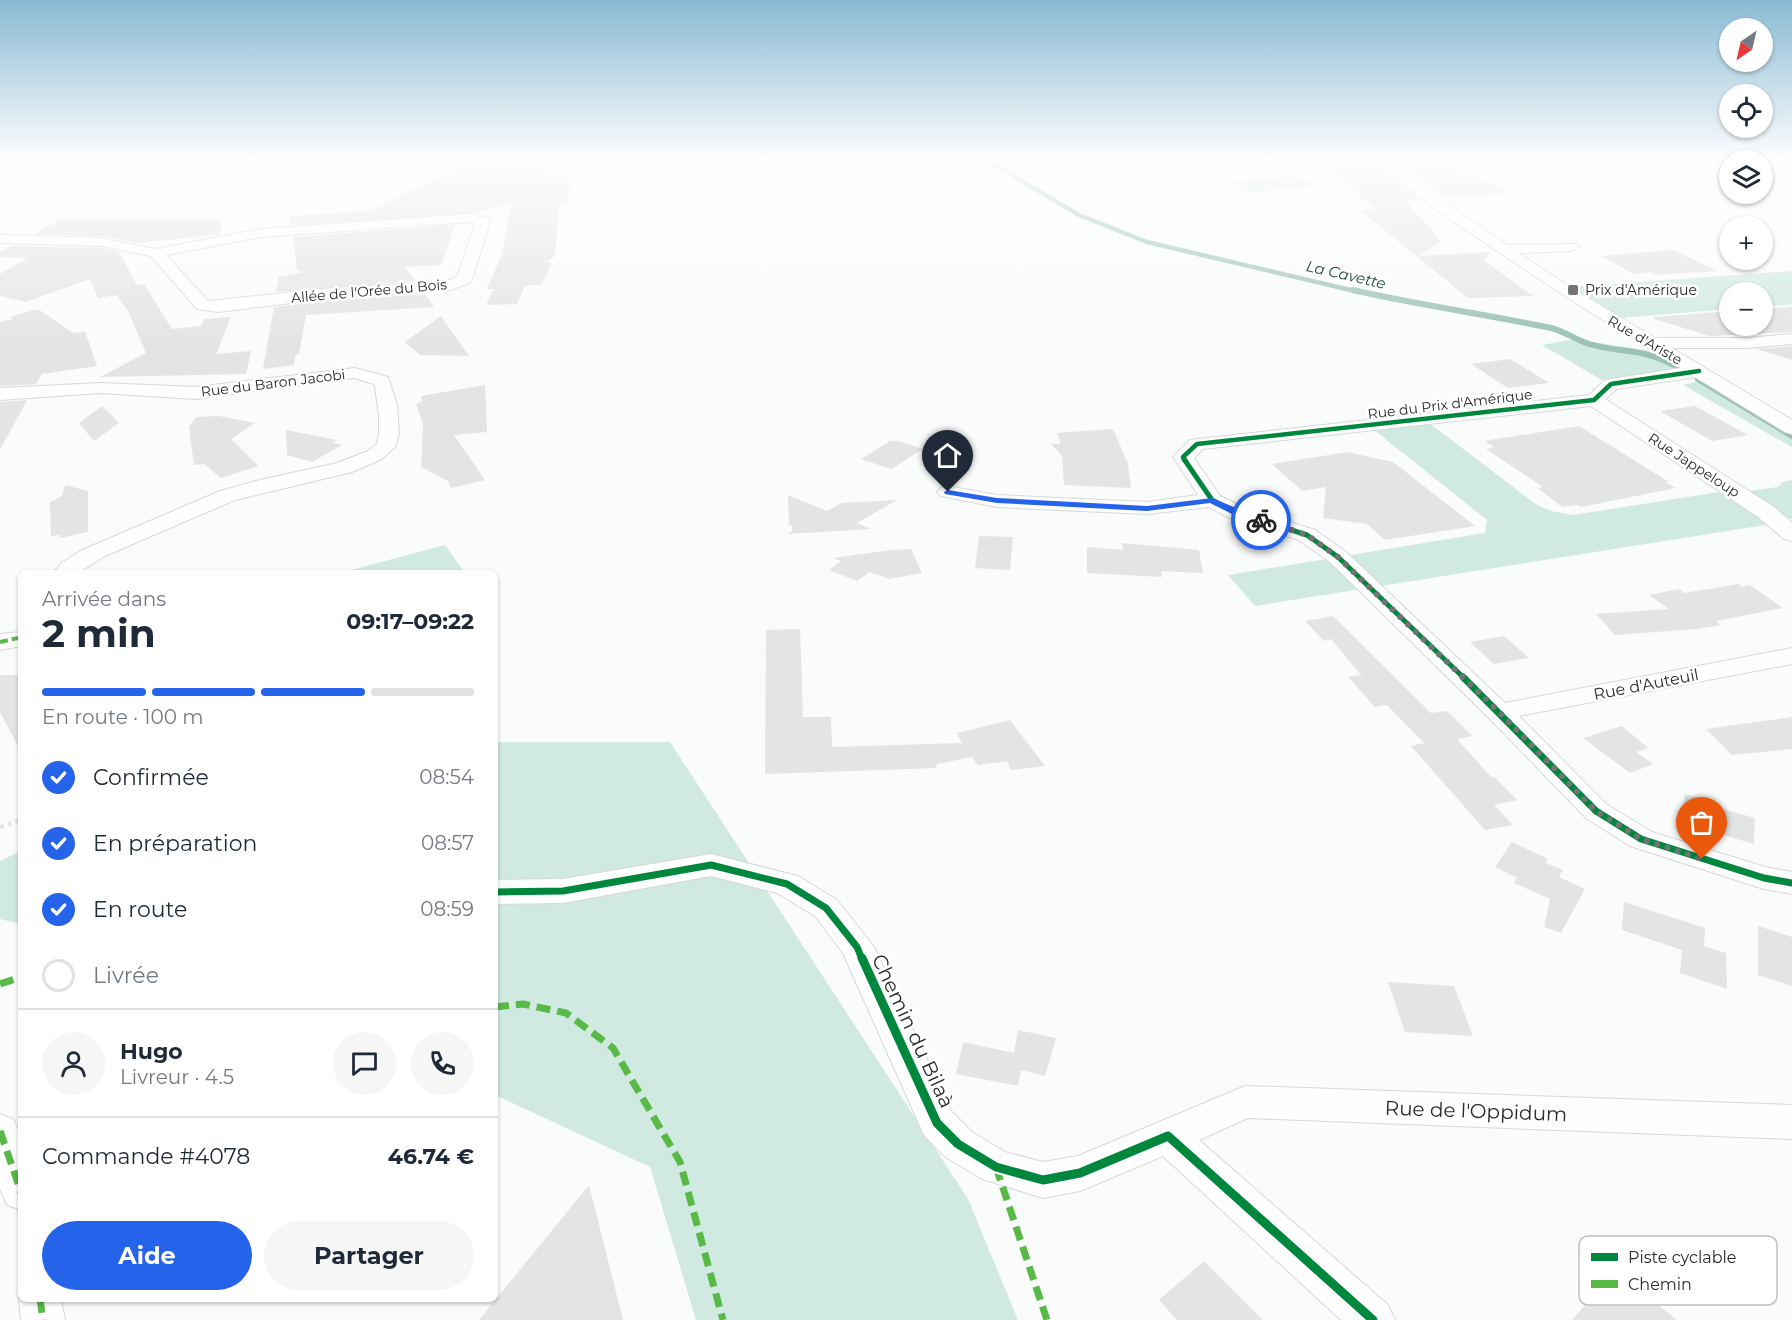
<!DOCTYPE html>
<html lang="fr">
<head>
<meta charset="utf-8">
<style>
  body { margin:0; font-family:Montserrat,sans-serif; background:#f6f6f7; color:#1f2937; height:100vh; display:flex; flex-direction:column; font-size:22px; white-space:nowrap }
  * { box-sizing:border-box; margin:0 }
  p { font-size:20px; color:#747a83 }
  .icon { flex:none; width:33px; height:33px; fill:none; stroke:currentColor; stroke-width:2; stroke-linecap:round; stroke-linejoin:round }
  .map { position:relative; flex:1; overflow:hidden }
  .sheet { position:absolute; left:18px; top:570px; width:480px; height:732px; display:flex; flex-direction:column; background:#fff; border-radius:9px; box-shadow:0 2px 4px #0004 }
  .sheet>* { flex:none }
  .needle { width:39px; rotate:214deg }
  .tools { position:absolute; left:1719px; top:18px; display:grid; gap:12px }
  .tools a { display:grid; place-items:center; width:54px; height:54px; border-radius:50%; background:#fff; box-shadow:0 2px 4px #0004; font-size:30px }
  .pin { position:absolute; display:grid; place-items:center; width:51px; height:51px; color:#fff; margin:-62px -26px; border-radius:50% 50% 50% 0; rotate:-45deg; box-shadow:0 0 6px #0007 }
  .pin .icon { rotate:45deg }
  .courier { position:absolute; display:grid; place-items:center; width:60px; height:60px; margin:-30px; border:4px solid #2563eb; border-radius:50%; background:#fff; color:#222; box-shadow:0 2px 8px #0007 }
  .head em { font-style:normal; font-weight:700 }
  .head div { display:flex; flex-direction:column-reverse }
  .head { display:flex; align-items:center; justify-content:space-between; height:102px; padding:0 24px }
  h1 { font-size:39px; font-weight:700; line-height:45px }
  .bar { display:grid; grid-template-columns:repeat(4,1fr); gap:9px 6px; align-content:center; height:72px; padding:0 24px }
  .bar i { height:8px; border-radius:4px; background:#e0e1e3 }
  .bar .current { background:#2563eb }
  .bar p { grid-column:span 4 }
  .line { display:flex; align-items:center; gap:15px; padding:0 24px; border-top:2px solid #e0e1e3 }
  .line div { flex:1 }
  .round { display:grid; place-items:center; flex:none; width:63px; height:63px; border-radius:32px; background:#f6f6f7 }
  ol { padding:0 24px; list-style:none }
  li { display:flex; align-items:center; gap:18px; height:66px }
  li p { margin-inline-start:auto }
  li .icon { padding:6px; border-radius:50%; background:#2563eb; color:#fff; stroke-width:4 }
  li:last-child { color:#747a83 }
  li i { width:33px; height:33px; border:3px solid #e0e1e3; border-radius:50% }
  .primary-button { display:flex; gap:12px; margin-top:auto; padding:12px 24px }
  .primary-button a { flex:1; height:69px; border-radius:36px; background:#2563eb; color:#fff; font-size:24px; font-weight:700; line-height:69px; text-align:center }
  .primary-button a+a { background:#f6f6f7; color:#1f2937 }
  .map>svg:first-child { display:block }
  .green { fill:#d0e9e1 }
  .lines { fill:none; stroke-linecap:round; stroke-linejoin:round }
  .stream-far1 { stroke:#9bc2b4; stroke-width:4.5 }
  .stream { stroke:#9bc2b4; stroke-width:6 }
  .building { fill:#e3e4e4 }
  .minor-casing { stroke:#d7d8d8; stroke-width:2 }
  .path-far1 { stroke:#e4e5e5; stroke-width:2; stroke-dasharray:1.5 1.5; stroke-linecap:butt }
  .path { stroke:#e4e5e5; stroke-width:4.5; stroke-dasharray:4 4; stroke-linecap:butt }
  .minor { fill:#fefefe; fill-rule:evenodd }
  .quiet-far1 { stroke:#58b947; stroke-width:4; stroke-dasharray:8 4; stroke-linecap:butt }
  .quiet { stroke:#58b947; stroke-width:7; stroke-dasharray:14 7; stroke-linecap:butt }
  .cycleway-far3-casing { stroke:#fff; stroke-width:7 }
  .cycleway-far2-casing { stroke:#fff; stroke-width:8 }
  .cycleway-far1-casing { stroke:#fff; stroke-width:10 }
  .cycleway-casing { stroke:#fff; stroke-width:13 }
  .cycleway-far3 { stroke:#00873e; stroke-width:4.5 }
  .cycleway-far2 { stroke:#00873e; stroke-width:5 }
  .cycleway-far1 { stroke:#00873e; stroke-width:7 }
  .cycleway { stroke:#00873e; stroke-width:9 }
  .route { fill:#2563eb }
  .done { stroke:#727473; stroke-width:6; stroke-dasharray:0 10.8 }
  .poi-dot { fill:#727473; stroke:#fff; stroke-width:2 }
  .labels { text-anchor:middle; stroke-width:5; stroke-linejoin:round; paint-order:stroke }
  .far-poi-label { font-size:14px; fill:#292b2a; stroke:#fff; text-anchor:start }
  .far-street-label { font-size:14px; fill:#292b2a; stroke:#fff }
  .far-water-label { font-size:15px; font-style:italic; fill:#1c4b3d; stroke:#fff }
  .street-label { font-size:16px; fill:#292b2a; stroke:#fff }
  .near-street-label { font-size:20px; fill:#292b2a; stroke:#fff }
  .key { fill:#fff; stroke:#bfbfbf; stroke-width:1.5 }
  .key-label { font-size:16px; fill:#292b2a }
</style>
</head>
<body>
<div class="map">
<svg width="1792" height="1320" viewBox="0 0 1792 1320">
  <rect width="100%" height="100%" fill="#fafbfb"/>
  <g class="green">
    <polygon points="1296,176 1316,186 1249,193 1230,182"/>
    <polygon points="1792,271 1792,304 1763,307 1762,292 1730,292 1729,309 1620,318 1570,287"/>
    <polygon points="1581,338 1593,342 1651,351 1681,368 1602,380 1542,345"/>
    <polygon points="1702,380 1792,435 1792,447 1683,385"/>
    <polygon points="1424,419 1537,505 1551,511 1573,515 1732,490 1778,523 1255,606 1228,575 1485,533 1487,520 1369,426"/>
    <polygon points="1792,480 1792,519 1787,519 1742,492 1778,487 1783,482"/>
    <polygon points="445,545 464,572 340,573"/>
    <polygon points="495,742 670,742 968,1199 1018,1320 696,1320 650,1167 495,1095"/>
    <polygon points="21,851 21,924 0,919 0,861"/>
  </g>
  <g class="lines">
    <polyline class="stream-far1" points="987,160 1079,215 1147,242 1359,292"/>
    <g class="stream">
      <path d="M1353,290C1418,305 1485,314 1551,328C1564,331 1576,340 1589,344C1624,354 1642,347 1677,367"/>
      <polyline points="1698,379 1792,436"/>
    </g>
  </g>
  <g class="building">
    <polygon points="473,160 541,163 572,182 567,204 559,205 555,256 547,262 552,263 541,285 529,285 524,288 517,304 486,305 494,289 487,289 502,254 512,201 476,213 291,225 290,216 370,211"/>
    <polygon points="1379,160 1419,199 1405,200 1441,241 1419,256 1490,252 1485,261 1533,296 1468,298 1360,210 1377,209 1317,162"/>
    <polygon points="1443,161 1513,193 1443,198 1403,164"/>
    <polygon points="61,219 220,220 221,234 139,243 101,236 34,234"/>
    <polygon points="455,225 441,265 405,267 416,281 276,292 279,277 303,272 297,270 293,237"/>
    <polygon points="12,246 101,248 119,252 137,285 144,284 172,329 201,326 204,319 231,317 216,354 251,351 246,374 100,377 146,353 128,311 117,295 98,298 90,279 26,302 0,296 0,274 28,258 0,257 0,252"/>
    <polygon points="1674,250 1717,271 1655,275 1651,272 1633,274 1601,256"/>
    <polygon points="425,294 434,307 306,315 299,354 296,354 294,365 263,369 274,307 332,300"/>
    <polygon points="1792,307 1792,332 1710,336 1654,319 1654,317 1730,311 1730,326 1762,326 1762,309"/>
    <polygon points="38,309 73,333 85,331 97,366 42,374 36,384 0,386 0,322 13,319 9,317"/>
    <polygon points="441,316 469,356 420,355 405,342"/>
    <polygon points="1792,346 1792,360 1757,349"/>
    <polygon points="1510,359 1549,383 1508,388 1471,364"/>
    <polygon points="485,385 487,432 454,435 485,480 451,488 448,481 421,467 423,424 416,404 422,401 421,396"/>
    <polygon points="27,400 20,413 0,450 0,402"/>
    <polygon points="102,406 119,423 94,441 79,423"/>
    <polygon points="1695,406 1748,435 1712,441 1660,411"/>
    <polygon points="219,416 255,423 231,439 258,466 221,478 204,464 194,465 189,427 196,417"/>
    <polygon points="1579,426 1669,482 1665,482 1676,488 1581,507 1577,505 1563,507 1537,488 1543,487 1486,449 1494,447 1484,441"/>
    <polygon points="1113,429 1128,464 1131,488 1064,485 1062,456 1051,444 1061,444 1057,433"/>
    <polygon points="286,430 337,440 333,443 342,445 312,462 287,455"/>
    <polygon points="890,441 898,441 923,449 891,469 861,459"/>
    <polygon points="1348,452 1393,462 1475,526 1385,540 1367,524 1323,518 1326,487 1302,491 1272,464"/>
    <polygon points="65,485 88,491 88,532 60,538 60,535 51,536 50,502 62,496"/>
    <polygon points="788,495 827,511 842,503 897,500 857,523 871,529 787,534 792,531 792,525 789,525"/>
    <polygon points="979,536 1013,537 1010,570 975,568"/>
    <polygon points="1122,543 1199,550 1203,573 1161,571 1162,577 1087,573 1087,547 1123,550"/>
    <polygon points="899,549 897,550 911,549 922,573 889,579 870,572 857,581 829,570 841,561 833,558"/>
    <polygon points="1739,584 1742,587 1750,585 1783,608 1716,621 1721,625 1696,629 1615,635 1596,614 1669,609 1649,595 1679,589 1684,593"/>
    <polygon points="1333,616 1431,713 1447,711 1472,736 1457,739 1491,777 1494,777 1517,800 1494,805 1513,825 1485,830 1411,746 1424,743 1387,705 1375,707 1348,677 1361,675 1331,639 1324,641 1305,621"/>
    <polygon points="800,629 803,717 831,717 832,747 962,743 957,733 1010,720 1045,766 1011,770 1007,761 978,765 972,757 937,764 936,768 765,774 766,630"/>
    <polygon points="1504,636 1529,658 1494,664 1470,642"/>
    <polygon points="0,675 21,675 21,752 0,712"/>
    <polygon points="1792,717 1792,749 1732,755 1706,729"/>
    <polygon points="1622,726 1648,748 1636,752 1653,764 1630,773 1583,738"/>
    <polygon points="1685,794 1712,802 1712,806 1755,818 1754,844 1682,823"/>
    <polygon points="1512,842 1548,859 1546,863 1563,870 1559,877 1585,889 1561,933 1544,927 1550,899 1514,883 1517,878 1495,867"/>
    <polygon points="1624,902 1705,928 1704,946 1726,953 1727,989 1680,973 1682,950 1622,930"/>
    <polygon points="1758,926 1792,937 1792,986 1758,975"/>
    <polygon points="1388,982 1454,986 1473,1036 1405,1032"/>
    <polygon points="1018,1030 1056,1038 1045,1076 1021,1070 1018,1086 956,1074 963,1042 1014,1053"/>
    <polygon points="589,1185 623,1320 479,1320"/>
    <polygon points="1204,1261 1263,1320 1177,1320 1159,1300"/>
    <polygon points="1615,1271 1677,1320 1572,1320"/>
  </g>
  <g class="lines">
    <g class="minor-casing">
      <g id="minor">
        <path d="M1382,160H1395L1428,191L1507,245L1577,244L1579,247L1572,251L1519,253L1573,289L1655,338H1748L1792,334V344L1748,348H1672L1792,420V434L1785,432L1695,377L1617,389L1605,399L1774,507L1792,523V541L1784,539L1758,517L1591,406L1203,449L1194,458L1220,496L1243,507L1315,530L1346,552L1505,703L1792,648V664L1519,716L1606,804L1652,832L1765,867L1792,872V894L1764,889L1630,846L1586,818L1489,718L1330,562L1299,540L1227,517L1209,507L1147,514L997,507L941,496L937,492L941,488L948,486L997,495L1147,502L1198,495L1173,457L1190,440L1589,395L1605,380L1681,368C1613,327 1546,285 1481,240C1446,216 1408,194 1382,160Z"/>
        <path d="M470,214L488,218L490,221L472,280L469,283L451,290L332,298L218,312L197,309L151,256L101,246L0,243V235L101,238L156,249L261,229ZM470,222L475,223L457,277L444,282L332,288L208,301L166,255L261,237Z"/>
        <polygon points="355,368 388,377 397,405 399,434 395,447 382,459 352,472 235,500 105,556 78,573 53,573 63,562 80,551 220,491 260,480 337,463 368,451 377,444 379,434 379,415 375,387 374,384 354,378 196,399 100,393 0,400 0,388 100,383 196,387"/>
        <polygon points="21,632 21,646 0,650 0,634"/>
        <polygon points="711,854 798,876 837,900 874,947 951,1111 972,1132 1005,1152 1043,1162 1078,1156 1245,1086 1792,1105 1792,1139 1248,1118 1199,1140 1388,1305 1395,1320 1341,1320 1163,1156 1080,1191 1043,1198 982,1179 944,1156 924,1135 843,953 815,916 777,893 711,876 563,903 495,904 495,880 563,879"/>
        <polygon points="0,1114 13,1119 21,1136 21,1210 7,1205 0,1189"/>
        <polygon points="21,1294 21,1299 61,1299 65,1320 21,1320 19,1299"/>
      </g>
    </g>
    <polyline class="path-far1" points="1617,299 1792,286"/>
    <polyline class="path" points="0,827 21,820"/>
    <use href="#minor" class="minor"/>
    <polyline class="quiet-far1" points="0,642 18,638"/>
    <g class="quiet">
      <polyline points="0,984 21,977"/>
      <polyline points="495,1007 523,1004 566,1013 613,1048 680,1162 723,1320"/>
      <polyline points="0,1131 21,1192"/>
      <polyline points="996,1167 1047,1320"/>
      <polyline points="40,1299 43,1320"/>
    </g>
    <g class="cycleway-far3-casing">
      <polyline id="cycleway-far3" points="1185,461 1183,457 1197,444 1594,400 1611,384 1699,371"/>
    </g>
    <g class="cycleway-far2-casing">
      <polyline id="cycleway-far2" points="1184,459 1212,500 1235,512 1307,535 1338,557 1464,678"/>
    </g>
    <g class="cycleway-far1-casing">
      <g id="cycleway-far1">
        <polyline points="1463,677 1596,811 1641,839 1764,878 1792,883"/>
        <polyline points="495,892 563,891 711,865 787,884 826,908 857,947 862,959"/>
      </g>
    </g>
    <g class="cycleway-casing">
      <polyline id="cycleway" points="862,958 937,1123 958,1144 996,1167 1043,1180 1080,1173 1168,1136 1373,1320"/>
    </g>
    <use href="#cycleway-far3" class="cycleway-far3"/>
    <use href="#cycleway-far2" class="cycleway-far2"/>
    <use href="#cycleway-far1" class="cycleway-far1"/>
    <use href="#cycleway" class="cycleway"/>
  </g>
  <linearGradient id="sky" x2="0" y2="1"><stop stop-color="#89bad3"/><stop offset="0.46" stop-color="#fdfdfd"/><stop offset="1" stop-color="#fdfdfd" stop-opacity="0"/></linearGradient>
  <rect width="1792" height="345" fill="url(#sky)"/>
  <polygon class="route" points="948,490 997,498 1147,506 1212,498 1265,520 1258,522 1232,514 1210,503 1147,511 997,503 945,494 944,492"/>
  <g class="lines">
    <polyline class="done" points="1261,520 1307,535 1338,557 1499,712 1596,811 1641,839 1702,859"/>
  </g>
  <rect class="poi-dot" x="1567" y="284" width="12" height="12" rx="3"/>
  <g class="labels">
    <g class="far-poi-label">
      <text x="1585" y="295">Prix d'Amérique</text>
    </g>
    <g class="far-street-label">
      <text transform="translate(369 291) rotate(-5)" y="5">Allée de l'Orée du Bois</text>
      <text transform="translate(1645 340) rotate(30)" y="5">Rue d'Ariste</text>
      <text transform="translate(273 383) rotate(-7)" y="5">Rue du Baron Jacobi</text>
      <text transform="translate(1450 404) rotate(-7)" y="5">Rue du Prix d'Amérique</text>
      <text transform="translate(1694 465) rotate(33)" y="5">Rue Jappeloup</text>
    </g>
    <g class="far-water-label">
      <text transform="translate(1346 275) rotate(13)" y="5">La Cavette</text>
    </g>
    <g class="street-label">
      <text transform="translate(1646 684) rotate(-11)" y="6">Rue d'Auteuil</text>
    </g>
    <g class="near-street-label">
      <text transform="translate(913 1031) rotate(65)" y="7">Chemin du Bilaà</text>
      <text transform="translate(1476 1111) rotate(2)" y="7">Rue de l'Oppidum</text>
    </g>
  </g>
  <rect x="1579" y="1236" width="198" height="69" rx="9" class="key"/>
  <rect x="1591" y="1253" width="27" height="8" fill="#00873e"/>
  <rect x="1591" y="1280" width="27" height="8" fill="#58b947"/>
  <g class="key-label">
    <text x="1628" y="1263">Piste cyclable</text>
    <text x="1628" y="1290">Chemin</text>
  </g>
</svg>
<div class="tools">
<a><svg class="needle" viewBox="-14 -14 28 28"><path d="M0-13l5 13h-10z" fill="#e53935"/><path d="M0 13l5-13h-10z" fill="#747a83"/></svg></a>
<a><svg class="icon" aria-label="locate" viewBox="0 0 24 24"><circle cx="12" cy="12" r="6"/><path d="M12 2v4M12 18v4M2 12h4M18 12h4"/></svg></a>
<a><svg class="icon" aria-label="layers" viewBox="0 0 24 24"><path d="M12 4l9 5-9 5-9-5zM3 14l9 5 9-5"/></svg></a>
<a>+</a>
<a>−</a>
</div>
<div class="pin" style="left:1702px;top:859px;background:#ea580c"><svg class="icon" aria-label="bag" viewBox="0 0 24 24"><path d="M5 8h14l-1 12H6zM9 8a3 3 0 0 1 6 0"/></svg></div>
<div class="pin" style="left:948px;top:492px;background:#1f2937"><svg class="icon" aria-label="home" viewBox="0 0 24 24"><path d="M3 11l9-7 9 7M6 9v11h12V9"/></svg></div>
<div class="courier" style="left:1261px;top:520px"><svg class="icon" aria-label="bike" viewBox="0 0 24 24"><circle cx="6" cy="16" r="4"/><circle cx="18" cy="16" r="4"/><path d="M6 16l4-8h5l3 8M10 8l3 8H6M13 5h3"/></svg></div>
<section class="sheet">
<div class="head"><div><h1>2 min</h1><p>Arrivée dans</p></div><em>09:17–09:22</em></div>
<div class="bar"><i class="current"></i><i class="current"></i><i class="current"></i><i></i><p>En route · 100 m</p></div>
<ol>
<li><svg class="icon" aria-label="check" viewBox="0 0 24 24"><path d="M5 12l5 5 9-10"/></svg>Confirmée<p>08:54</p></li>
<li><svg class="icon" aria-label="check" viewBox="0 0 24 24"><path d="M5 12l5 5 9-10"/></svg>En préparation<p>08:57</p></li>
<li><svg class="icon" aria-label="check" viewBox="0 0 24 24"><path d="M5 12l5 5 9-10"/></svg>En route<p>08:59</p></li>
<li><i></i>Livrée</li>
</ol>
<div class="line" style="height:108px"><a class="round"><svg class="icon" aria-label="person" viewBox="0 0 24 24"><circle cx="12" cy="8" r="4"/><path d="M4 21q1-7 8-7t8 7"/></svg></a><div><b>Hugo</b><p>Livreur · 4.5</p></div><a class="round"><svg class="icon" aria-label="chat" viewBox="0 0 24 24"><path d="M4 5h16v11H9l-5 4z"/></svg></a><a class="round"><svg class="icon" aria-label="phone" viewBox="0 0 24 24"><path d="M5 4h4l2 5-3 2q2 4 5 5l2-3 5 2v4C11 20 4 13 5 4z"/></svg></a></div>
<div class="line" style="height:78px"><div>Commande #4078</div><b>46.74 €</b></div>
<div class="primary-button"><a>Aide</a><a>Partager</a></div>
</section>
</div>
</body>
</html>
